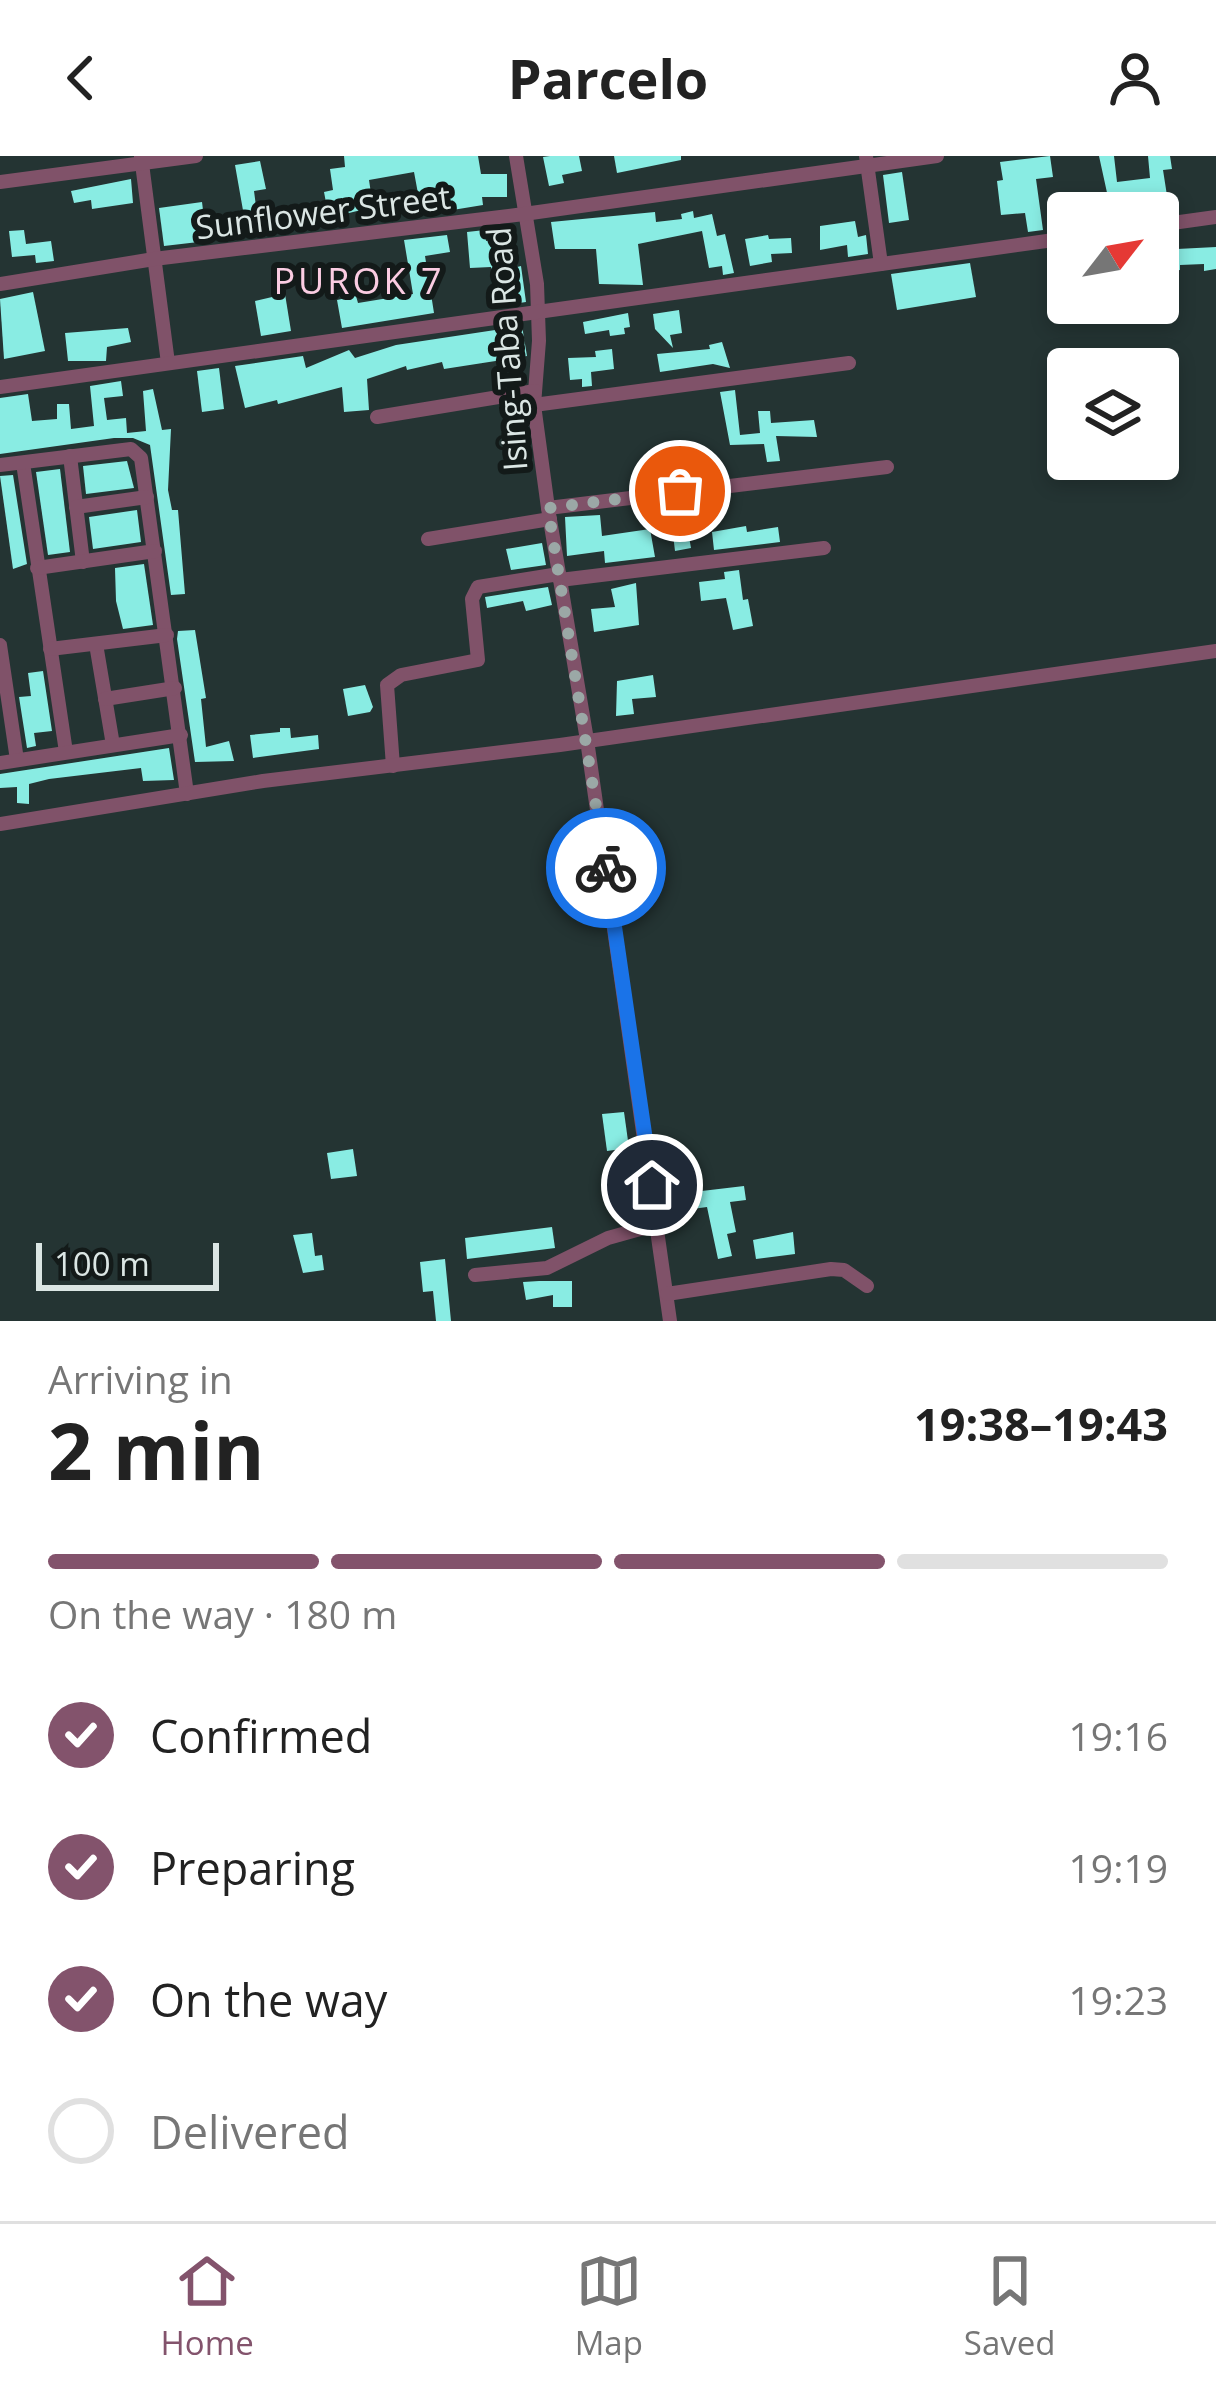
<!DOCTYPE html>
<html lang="en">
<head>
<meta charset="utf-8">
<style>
  body { margin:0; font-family:"Open Sans",sans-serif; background:#f6f6f6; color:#222; height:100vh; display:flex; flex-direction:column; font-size:45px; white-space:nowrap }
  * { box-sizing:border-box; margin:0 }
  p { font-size:39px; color:#767676 }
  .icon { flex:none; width:66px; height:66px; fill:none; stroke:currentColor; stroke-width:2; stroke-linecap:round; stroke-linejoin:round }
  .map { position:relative; height:1165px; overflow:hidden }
  .details { display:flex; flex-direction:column; background:#fff; flex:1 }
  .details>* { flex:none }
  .needle { width:78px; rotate:59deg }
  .fabs { position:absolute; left:1047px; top:36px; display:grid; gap:24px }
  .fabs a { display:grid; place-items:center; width:132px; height:132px; border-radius:12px; background:#fff; box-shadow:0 6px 18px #0003; font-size:60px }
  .scale { position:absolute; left:36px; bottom:30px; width:183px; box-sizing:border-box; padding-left:12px; border:6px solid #dbe6e4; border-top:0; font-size:33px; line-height:42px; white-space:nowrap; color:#dbe6e4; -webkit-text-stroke:9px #131a19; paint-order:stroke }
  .pin { position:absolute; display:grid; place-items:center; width:102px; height:102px; color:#fff; margin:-51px; border:6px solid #fff; border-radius:50%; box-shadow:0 3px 12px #0007 }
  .courier { position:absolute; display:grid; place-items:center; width:120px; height:120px; margin:-60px; border:9px solid #1a73e8; border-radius:50%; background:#fff; color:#222; box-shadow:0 3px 15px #0007 }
  .overview em { font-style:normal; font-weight:700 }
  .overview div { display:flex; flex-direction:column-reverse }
  .overview { display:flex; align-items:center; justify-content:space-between; height:204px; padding:0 48px }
  h1 { font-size:78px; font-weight:700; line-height:90px }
  .bar { display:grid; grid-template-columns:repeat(4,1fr); gap:18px 12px; align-content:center; height:144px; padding:0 48px }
  .bar i { height:15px; border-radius:9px; background:#e0e0e0 }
  .bar .active { background:#83536c }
  .bar p { grid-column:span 4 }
  ol { padding:0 48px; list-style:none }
  li { display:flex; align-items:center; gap:36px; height:132px }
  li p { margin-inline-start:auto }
  li .icon { padding:12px; border-radius:50%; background:#83536c; color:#fff; stroke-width:4 }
  li:last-child { color:#767676 }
  li i { width:66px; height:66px; border:6px solid #e0e0e0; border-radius:50% }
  header { display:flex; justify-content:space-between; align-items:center; height:156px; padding:0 48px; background:#fff; font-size:54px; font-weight:700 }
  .menu { display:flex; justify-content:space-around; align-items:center; height:168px; border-top:3px solid #e0e0e0; background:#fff; font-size:33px; color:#767676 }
  .menu a { display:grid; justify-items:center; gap:6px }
  .menu .active { color:#83536c }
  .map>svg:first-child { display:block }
  .building { fill:#89ece3 }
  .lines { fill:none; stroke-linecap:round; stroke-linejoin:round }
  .minor { stroke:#805269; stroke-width:14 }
  .done { stroke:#9ba8a6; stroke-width:12; stroke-dasharray:0 21.6 }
  .route { stroke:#1a73e8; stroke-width:15 }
  .labels { text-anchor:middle; stroke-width:12; stroke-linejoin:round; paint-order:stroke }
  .street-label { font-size:33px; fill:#dbe6e4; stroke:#131a19 }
  .neighbourhood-label { font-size:36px; letter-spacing:3px; fill:#fbcce2; stroke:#131a19 }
</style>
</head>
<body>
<header><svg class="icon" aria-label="back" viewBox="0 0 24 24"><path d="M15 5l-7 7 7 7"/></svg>Parcelo<svg class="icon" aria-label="person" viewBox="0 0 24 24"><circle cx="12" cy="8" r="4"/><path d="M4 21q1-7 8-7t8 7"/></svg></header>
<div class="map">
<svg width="1216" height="1165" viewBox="0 0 1216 1165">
  <rect width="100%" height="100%" fill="#243433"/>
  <g class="building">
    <polygon points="344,0 478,0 481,18 507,18 507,41 482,41 483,49 422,59 414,16 369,24 373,51 329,62 324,36 333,34 330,13 345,11"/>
    <polygon points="550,0 579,0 582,15 562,19 564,27 549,30 543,1"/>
    <polygon points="614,0 681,0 681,4 617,17"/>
    <polygon points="1050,0 1053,21 1036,23 1043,74 1028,76 1025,57 1001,59 997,25 1003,24 1000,6"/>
    <polygon points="1099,0 1114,0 1117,26 1150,22 1148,0 1170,0 1172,13 1163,14 1168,46 1130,47 1130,51 1111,55"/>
    <polygon points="260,5 266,33 254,35 257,58 270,58 273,73 247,77 235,9"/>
    <polygon points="902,16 909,64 889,67 883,19"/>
    <polygon points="131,23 133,47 92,53 91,44 74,47 71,35"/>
    <polygon points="202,46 207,85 164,90 159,52"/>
    <polygon points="693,55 694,62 712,58 717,80 725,78 734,117 723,119 722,110 709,112 702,75 638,88 643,129 599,128 596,93 555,93 551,66 655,56 656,66 682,63 681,58"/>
    <polygon points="855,65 858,81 866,79 868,98 848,101 847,89 820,94 820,70"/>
    <polygon points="24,74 26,88 51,85 54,105 36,107 35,99 12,101 9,75"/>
    <polygon points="485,74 486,85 509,82 513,112 521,110 526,146 499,150 491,111 470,112 467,76"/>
    <polygon points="447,79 450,96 425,100 434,157 342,172 337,144 356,140 358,147 413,138 404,84"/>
    <polygon points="768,79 769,83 791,82 792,97 771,98 772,106 750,110 745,83"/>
    <polygon points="1177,89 1177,93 1216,91 1216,113 1204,115 1204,108 1180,109 1180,114 1158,117 1158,91"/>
    <polygon points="970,107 976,141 897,154 891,118"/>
    <polygon points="33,136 45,195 4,203 0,143"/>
    <polygon points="285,138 291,175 261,180 255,145"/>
    <polygon points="679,154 682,177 670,179 673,192 655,173 653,158"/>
    <polygon points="628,157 630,171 624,172 625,178 610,180 609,174 585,178 583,166"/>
    <polygon points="522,170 527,200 444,213 442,206 407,214 406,210 367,223 369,254 344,256 342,231 278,248 277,244 245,252 235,210 303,200 306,212 349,194 355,202 396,189"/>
    <polygon points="128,172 131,186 107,191 106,205 68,205 65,177"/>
    <polygon points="722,186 730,212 713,208 660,216 657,198 710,193 709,189"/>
    <polygon points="612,193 614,213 591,216 592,230 582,231 582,223 570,224 568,202 596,201 595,195"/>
    <polygon points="219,212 224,253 202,256 197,215"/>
    <polygon points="121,225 123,240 104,242 107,264 126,262 127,277 146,275 143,235 153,233 162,274 171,273 168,334 172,354 178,354 185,438 171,439 150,289 133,282 114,282 0,298 0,242 28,238 32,265 57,263 57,248 69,248 71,273 94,270 90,230"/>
    <polygon points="735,234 740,279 760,277 758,255 770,255 771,267 814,264 817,281 776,280 780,305 767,306 764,288 730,289 720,236"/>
    <polygon points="127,305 134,332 86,338 83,310"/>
    <polygon points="60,313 70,396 48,399 36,316"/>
    <polygon points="13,319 27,408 13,413 0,320"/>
    <polygon points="683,347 691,392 675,395 672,370 651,373 649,351"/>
    <polygon points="137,354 141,386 93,393 89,361"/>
    <polygon points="600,359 602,380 650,373 655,401 605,407 604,395 567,400 565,361"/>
    <polygon points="746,370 747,376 778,371 780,386 714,394 712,376"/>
    <polygon points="542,387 546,409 511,414 506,393"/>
    <polygon points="144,408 153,469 123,473 116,445 115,412"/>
    <polygon points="739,414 743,444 748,443 753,470 733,474 726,442 701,445 699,426 725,423 724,416"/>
    <polygon points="636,427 639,469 594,476 591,453 615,451 611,433"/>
    <polygon points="548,431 552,449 526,455 523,445 487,452 485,441"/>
    <polygon points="195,474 206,542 201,543 206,591 229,585 234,605 195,606 177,483 178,475"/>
    <polygon points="43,515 52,575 34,577 36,590 27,592 19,541 31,540 28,517"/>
    <polygon points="653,519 656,541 632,543 634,558 616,560 617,525"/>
    <polygon points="365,529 373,551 370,556 348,560 343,533"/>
    <polygon points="280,572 290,572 291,582 318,579 319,593 253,602 250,579 280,576"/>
    <polygon points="169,592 174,624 143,625 141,612 49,623 29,628 29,648 17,647 17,631 0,632 0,618"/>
    <polygon points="624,956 629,992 607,995 602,958"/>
    <polygon points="353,993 357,1020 331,1023 327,997"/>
    <polygon points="744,1030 746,1044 730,1046 736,1076 727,1078 732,1100 718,1103 707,1051 670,1056 668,1039"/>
    <polygon points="552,1071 555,1092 467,1103 465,1082"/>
    <polygon points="793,1076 795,1098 756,1103 753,1084"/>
    <polygon points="312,1077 315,1100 322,1099 324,1114 303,1117 293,1079"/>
    <polygon points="445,1103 451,1165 436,1165 433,1135 423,1136 420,1106"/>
    <polygon points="539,1125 572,1125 572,1151 553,1151 553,1139 526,1144 523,1126"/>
  </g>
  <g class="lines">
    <g class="minor">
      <polyline points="141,0 168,207"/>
      <polyline points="516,0 537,128 539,185 534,249 548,352 587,584 670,1165"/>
      <polyline points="866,0 881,108"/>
      <polyline points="0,26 196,0"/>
      <polyline points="1158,69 1216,61"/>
      <polyline points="0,128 154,103 524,58 937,0"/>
      <polyline points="0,231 1068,82"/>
      <polyline points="534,249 849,207"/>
      <polyline points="377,261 535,235"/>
      <polyline points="70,300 83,406"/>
      <polyline points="23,307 66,596"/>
      <polyline points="0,309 131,293 141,302 187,638"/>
      <polyline points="76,351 147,341"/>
      <polyline points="548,352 887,311"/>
      <polyline points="428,383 550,363"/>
      <polyline points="37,412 155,395"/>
      <polyline points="560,424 824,392"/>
      <polyline points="96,488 113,589"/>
      <polyline points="0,489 17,604"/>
      <polyline points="50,493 167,479"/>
      <polyline points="105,543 175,532"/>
      <polyline points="0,607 181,579"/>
      <polyline points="393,610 387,529 401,519 478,504 472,443 478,431 559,418"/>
      <polyline points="0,668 263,625 560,589 1216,495"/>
      <polyline points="475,1119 547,1112 608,1082 658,1068"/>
      <polyline points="667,1138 831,1113 844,1114 867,1130"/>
    </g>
  </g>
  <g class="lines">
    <polyline class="done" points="606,712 548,352 680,335"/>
    <polyline class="route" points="606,712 652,1029"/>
  </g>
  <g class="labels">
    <g class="street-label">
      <text transform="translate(323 56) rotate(-7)" y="12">Sunflower Street</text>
      <text transform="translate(507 193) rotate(-94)" y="12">Ising-Taba Road</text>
    </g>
    <g class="neighbourhood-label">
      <text x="359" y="138">PUROK 7</text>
    </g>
  </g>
</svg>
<div class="fabs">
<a><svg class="needle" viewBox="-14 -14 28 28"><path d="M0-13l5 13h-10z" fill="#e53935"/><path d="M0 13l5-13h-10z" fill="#767676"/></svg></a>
<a><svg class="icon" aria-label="layers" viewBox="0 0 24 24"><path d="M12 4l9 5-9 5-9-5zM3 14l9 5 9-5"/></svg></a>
</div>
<div class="scale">100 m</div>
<div class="pin" style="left:680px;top:335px;background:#ea580c"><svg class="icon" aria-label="bag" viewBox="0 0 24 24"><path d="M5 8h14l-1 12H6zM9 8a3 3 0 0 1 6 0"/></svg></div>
<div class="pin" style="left:652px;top:1029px;background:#1f2937"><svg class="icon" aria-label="home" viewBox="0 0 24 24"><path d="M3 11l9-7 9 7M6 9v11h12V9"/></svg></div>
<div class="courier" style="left:606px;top:712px"><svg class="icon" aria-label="bike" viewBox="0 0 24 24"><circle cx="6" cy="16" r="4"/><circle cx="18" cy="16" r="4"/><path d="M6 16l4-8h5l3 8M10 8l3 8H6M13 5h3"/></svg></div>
</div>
<section class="details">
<div class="overview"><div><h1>2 min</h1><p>Arriving in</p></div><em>19:38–19:43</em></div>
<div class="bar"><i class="active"></i><i class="active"></i><i class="active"></i><i></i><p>On the way · 180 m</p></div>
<ol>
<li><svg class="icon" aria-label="check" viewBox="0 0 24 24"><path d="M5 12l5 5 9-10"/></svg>Confirmed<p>19:16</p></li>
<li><svg class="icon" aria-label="check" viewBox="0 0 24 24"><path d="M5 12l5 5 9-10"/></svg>Preparing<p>19:19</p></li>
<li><svg class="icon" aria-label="check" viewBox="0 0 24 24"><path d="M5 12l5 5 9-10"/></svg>On the way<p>19:23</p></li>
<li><i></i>Delivered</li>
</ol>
</section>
<nav class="menu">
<a class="active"><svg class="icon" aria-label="home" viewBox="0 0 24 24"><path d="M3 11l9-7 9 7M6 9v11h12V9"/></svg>Home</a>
<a><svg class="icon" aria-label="map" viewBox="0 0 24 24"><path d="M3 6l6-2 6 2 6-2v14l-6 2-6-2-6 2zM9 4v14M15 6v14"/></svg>Map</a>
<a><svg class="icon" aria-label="saved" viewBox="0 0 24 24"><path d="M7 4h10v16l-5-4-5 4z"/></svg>Saved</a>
</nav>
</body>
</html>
